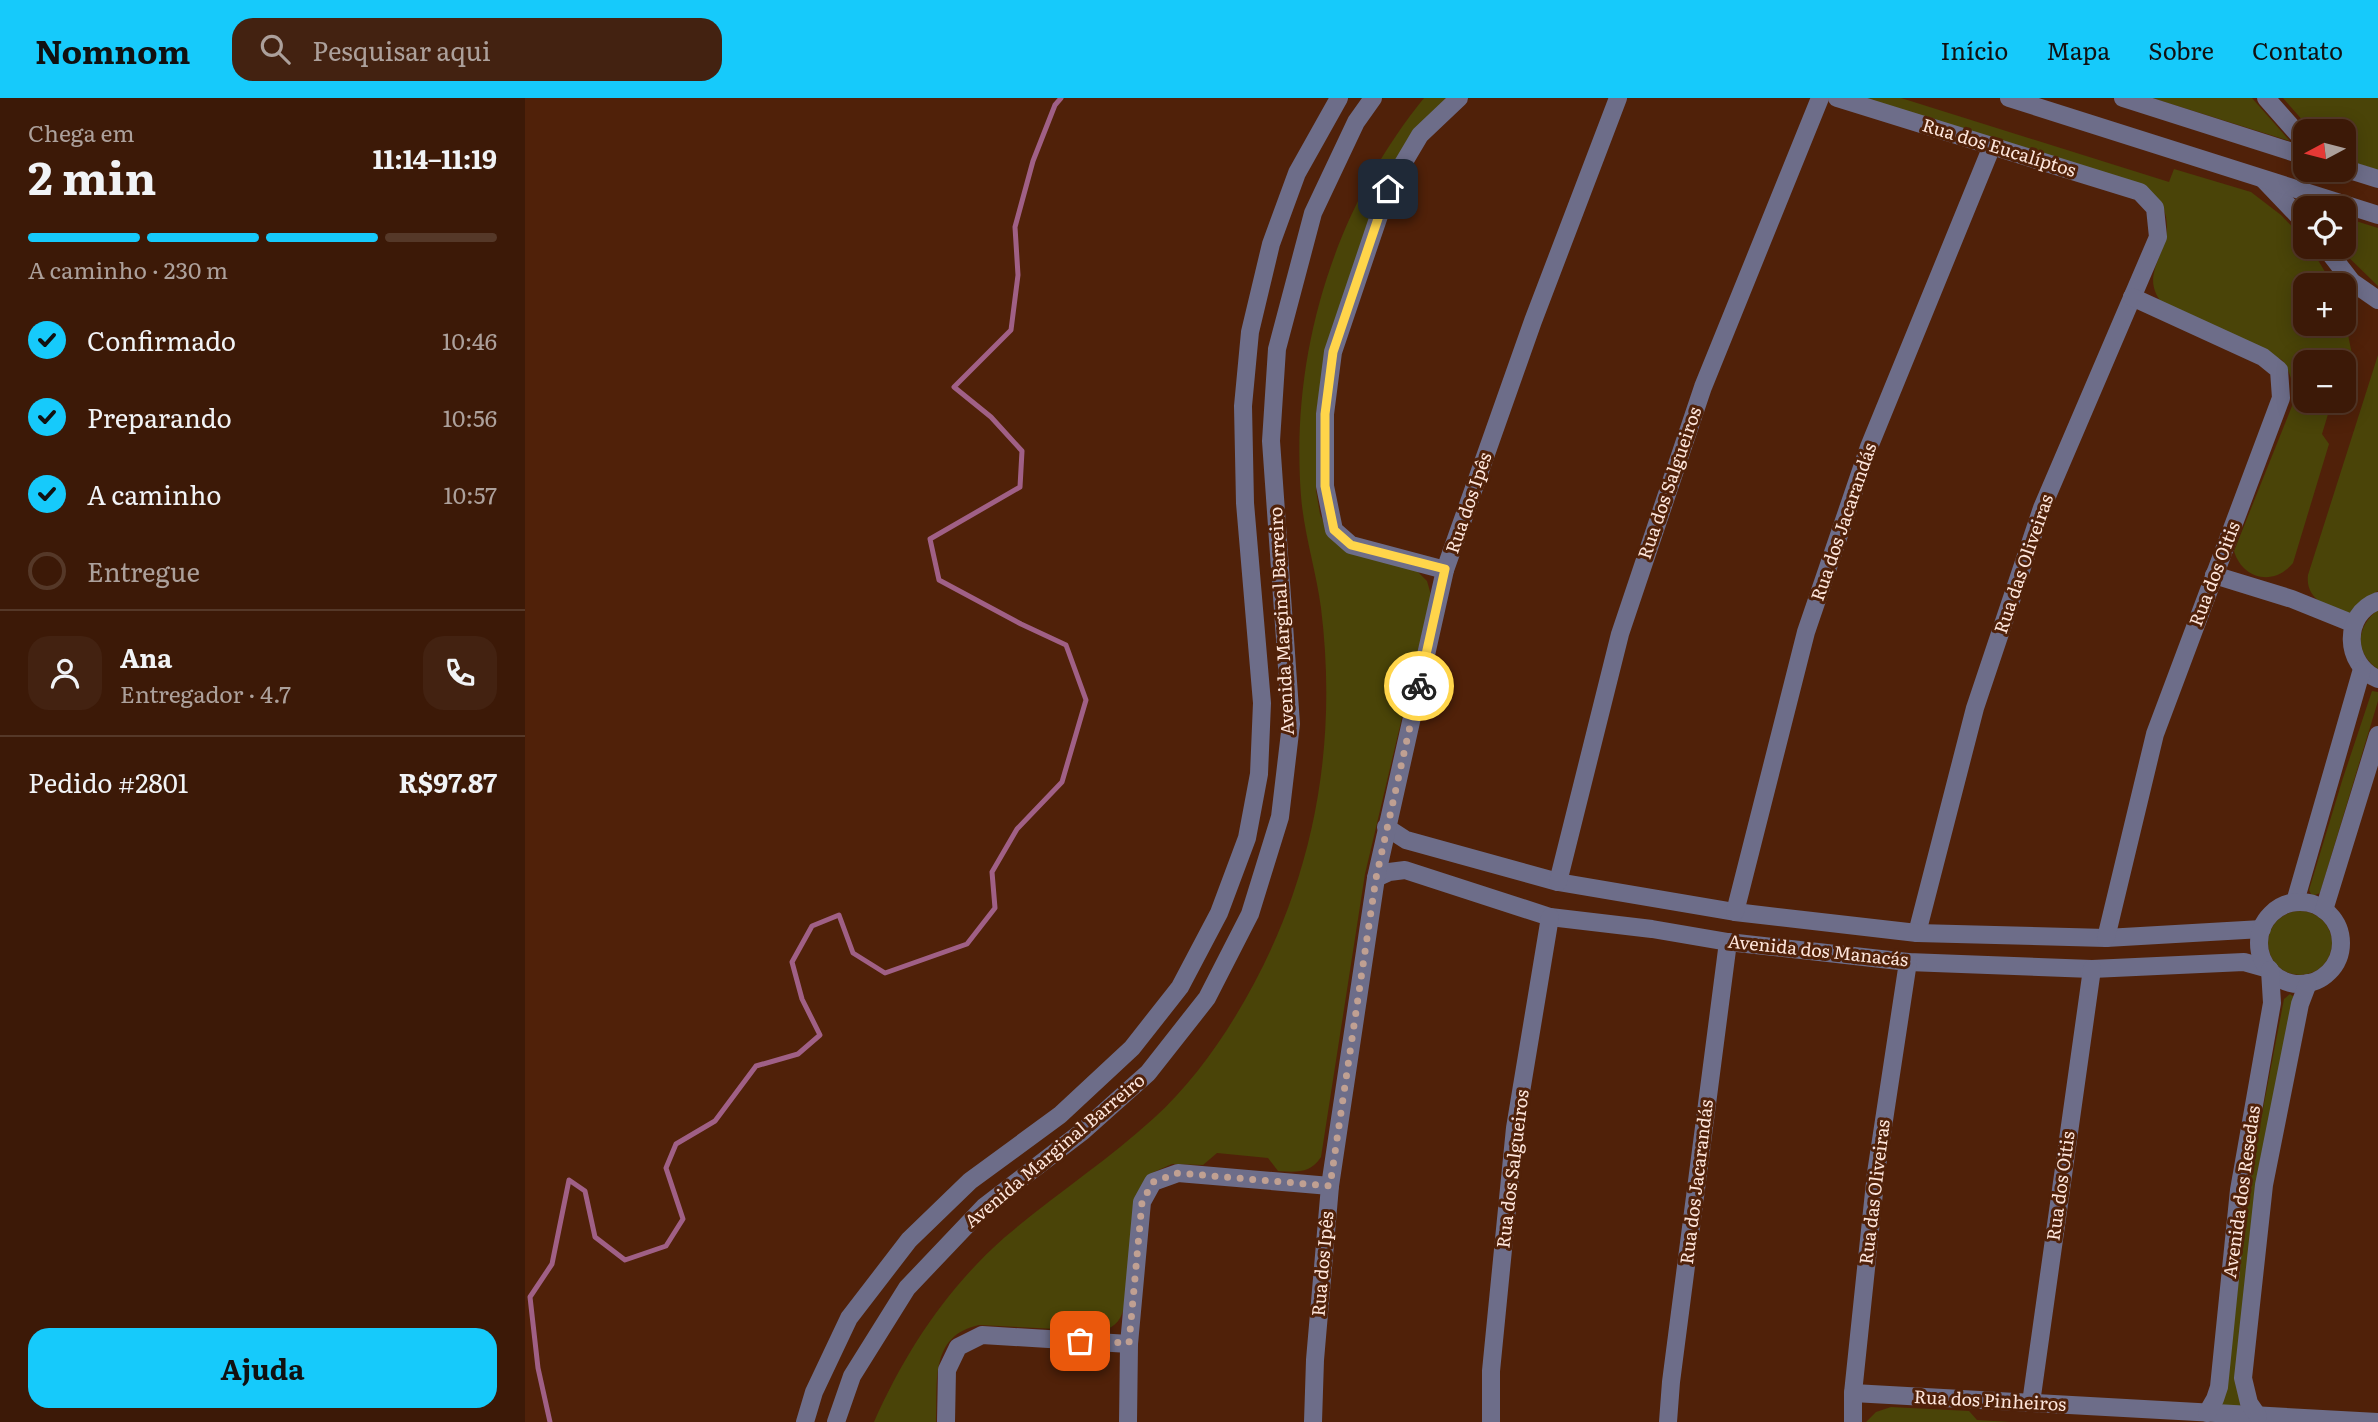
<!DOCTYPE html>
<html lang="pt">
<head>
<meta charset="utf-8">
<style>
  body { margin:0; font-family:Literata,serif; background:#432211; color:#f1f3f6; height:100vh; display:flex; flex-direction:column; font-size:26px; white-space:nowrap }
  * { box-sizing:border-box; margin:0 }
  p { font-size:23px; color:#aca09b }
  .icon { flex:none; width:38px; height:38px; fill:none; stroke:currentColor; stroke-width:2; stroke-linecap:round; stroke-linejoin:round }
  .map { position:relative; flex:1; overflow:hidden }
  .drawer { display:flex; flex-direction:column; background:#3c1907; width:525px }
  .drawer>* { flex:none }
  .needle { width:46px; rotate:263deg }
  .tools { position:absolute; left:1768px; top:21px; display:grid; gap:14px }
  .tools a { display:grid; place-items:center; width:63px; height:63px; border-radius:14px; background:#3c1907; box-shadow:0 4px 18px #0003,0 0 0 2px #553828; font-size:35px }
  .pin { position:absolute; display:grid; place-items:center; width:60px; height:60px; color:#fff; margin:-30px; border-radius:14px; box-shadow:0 4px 10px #0006 }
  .courier { position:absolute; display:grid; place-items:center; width:70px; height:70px; margin:-35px; border:5px solid #ffd54a; border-radius:50%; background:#fff; color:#222; box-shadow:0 2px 9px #0007 }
  .overview em { font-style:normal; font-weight:700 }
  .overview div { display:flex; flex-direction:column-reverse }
  .overview { display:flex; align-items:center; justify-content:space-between; height:119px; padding:0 28px }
  h1 { font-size:46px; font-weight:700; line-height:52px }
  .bar { display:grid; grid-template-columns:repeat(4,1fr); gap:10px 7px; align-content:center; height:84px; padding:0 28px }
  .bar i { height:9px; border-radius:5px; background:#553828 }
  .bar .current { background:#16cafb }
  .bar p { grid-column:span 4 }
  .line { display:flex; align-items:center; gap:18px; padding:0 28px; border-top:2px solid #553828 }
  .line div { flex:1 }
  .round { display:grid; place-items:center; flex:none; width:74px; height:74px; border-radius:21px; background:#432211 }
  ol { padding:0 28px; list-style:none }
  li { display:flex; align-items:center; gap:21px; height:77px }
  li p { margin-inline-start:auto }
  li .icon { padding:7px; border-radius:50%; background:#16cafb; color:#111; stroke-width:4 }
  li:last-child { color:#aca09b }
  li i { width:38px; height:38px; border:4px solid #553828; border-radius:50% }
  .action { display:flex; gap:14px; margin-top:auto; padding:14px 28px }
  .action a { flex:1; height:80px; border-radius:21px; background:#16cafb; color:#111; font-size:28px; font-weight:700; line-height:80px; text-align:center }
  header { display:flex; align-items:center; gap:42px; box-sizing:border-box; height:98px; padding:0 35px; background:#16cafb; color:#111 }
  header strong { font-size:33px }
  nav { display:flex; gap:38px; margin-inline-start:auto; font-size:24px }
  .search { width:490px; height:63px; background:#432211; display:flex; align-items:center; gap:18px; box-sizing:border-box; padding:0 24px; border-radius:21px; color:#aca09b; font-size:26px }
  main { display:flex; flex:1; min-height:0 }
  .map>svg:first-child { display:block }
  .green { fill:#4a4408 }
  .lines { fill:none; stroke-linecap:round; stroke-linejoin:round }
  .stream { stroke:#a06086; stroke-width:5 }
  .minor { stroke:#6d6d89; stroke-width:18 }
  .tertiary { stroke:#6d6d89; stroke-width:18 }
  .done { stroke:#c0a092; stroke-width:7; stroke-dasharray:0 12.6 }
  .route { stroke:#ffd54a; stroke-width:9 }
  .labels { text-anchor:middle; stroke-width:6; stroke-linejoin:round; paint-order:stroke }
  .street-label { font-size:18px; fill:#fde5db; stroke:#502109 }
</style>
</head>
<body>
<header>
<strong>Nomnom</strong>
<div class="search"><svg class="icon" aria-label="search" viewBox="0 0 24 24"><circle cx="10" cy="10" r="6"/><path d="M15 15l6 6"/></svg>Pesquisar aqui</div>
<nav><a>Início</a><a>Mapa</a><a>Sobre</a><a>Contato</a></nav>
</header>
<main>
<section class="drawer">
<div class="overview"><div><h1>2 min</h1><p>Chega em</p></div><em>11:14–11:19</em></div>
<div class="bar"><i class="current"></i><i class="current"></i><i class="current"></i><i></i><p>A caminho · 230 m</p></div>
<ol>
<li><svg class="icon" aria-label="check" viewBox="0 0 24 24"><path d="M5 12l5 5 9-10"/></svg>Confirmado<p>10:46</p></li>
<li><svg class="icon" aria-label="check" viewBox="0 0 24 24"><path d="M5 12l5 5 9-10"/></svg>Preparando<p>10:56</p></li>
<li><svg class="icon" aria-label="check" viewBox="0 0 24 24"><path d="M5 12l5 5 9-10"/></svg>A caminho<p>10:57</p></li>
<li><i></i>Entregue</li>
</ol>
<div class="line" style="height:126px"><a class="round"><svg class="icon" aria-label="person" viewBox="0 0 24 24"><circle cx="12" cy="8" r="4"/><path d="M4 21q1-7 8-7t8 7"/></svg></a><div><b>Ana</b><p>Entregador · 4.7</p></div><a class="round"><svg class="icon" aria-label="phone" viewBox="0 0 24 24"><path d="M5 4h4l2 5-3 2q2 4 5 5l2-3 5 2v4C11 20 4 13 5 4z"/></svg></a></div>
<div class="line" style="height:91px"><div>Pedido #2801</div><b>R$97.87</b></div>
<div class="action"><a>Ajuda</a></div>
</section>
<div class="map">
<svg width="1853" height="1324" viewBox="0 0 1853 1324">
  <rect width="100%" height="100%" fill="#502109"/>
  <g class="green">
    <path d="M899,0H923L890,34L801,251L791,316V392L795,416L804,437L892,473L902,483L906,497L840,776L796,1059C785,1076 771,1074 753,1073L743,1060L692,1055L678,1067L647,1066L629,1074L622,1081L599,1209C596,1224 587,1232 572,1233L454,1227C404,1238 413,1284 411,1324H349C380,1254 422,1190 480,1139C528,1098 582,1063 629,1020C690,965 742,873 768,796C800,703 808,607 796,510C791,472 779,436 776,398C765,255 809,111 899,0Z"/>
    <path d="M1331,0H1376L1644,84L1649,71L1726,94L1756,117L1780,142V149H1785L1808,187H1780V226H1818V213L1827,256L1822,283L1818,285V264H1780V303H1807L1797,336L1804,346L1768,465C1749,489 1717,481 1709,453L1767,308C1770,290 1767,277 1757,262L1637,205C1609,171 1658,149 1636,105Z"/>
    <polygon points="1627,0 1727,0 1765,43"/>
    <polygon points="1758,0 1853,0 1853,72 1818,61 1818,33 1787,33"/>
    <polygon points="1818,119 1853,130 1853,188 1813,149 1818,149"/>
    <path d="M1853,257V493L1837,502L1823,518C1804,508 1780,503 1783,477Z"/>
    <path d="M1853,512V571C1829,555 1831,528 1853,512Z"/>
    <polygon points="1847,593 1853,594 1853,603 1795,795 1787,798 1784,792 1817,683"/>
    <circle cx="1775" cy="845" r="32"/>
    <polygon points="1765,896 1769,899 1716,1306 1714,1309 1696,1309 1722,1094 1759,901"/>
    <polygon points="1366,1309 1444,1313 1452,1322 1485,1324 1341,1324 1351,1314"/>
  </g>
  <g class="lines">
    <polyline class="stream" points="25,1324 13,1270 5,1199 27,1166 44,1082 60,1093 70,1139 100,1162 141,1148 158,1121 141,1070 151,1046 190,1023 231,968 273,956 295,937 277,901 267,864 287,828 314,817 328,855 360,875 442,846 470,810 467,774 492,731 537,684 561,602 541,547 496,526 414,482 405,441 495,389 497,353 466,319 429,289 486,232 493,177 490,129 508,63 530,7 536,0"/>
    <g class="minor">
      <polyline points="1312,0 1615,94 1630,110 1633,139 1517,410 1450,610 1392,835"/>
      <polyline points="1741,0 1780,44"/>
      <polyline points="1739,82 1780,125"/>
      <polyline points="1800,149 1827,184 1853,202"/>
      <polyline points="920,472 826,447 809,432 800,388 800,316 808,254 863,91 895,37 934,0"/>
      <polyline points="1689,477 1767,501 1829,526"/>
      <path d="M1853,503C1817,516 1819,567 1853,581"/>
      <polyline points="861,729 881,742 1033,784 1210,814 1392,835 1581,840 1737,831"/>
      <polyline points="851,780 864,774 880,772 1025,819 1127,831 1203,844 1383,864 1567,871 1719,864 1744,871"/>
      <polyline points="1033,784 1095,536 1178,289 1295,0"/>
      <polyline points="1770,804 1837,571"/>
      <circle cx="1775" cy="845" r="41"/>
      <polyline points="1799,812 1853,637"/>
      <polyline points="1210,814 1281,534 1344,349 1467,48"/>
      <polyline points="1581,840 1630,636 1756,300 1754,272 1738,259 1607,199"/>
      <polyline points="1328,1295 1853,1324"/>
      <polyline points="1506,1305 1567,871"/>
      <polyline points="1682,1315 1690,1301 1694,1289 1714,1092 1747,905 1745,872"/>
      <polyline points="1733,1318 1724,1305 1718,1280 1739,1087 1775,906 1783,885"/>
      <polyline points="421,1324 422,1272 433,1249 457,1237 604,1246"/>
      <polyline points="603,1324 604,1246 617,1104 628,1084 653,1075 805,1088"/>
      <polyline points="788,1324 790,1262 805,1088 851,780 920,472 1008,223 1093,0"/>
      <polyline points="966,1324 966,1273 990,1030 1025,819"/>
      <polyline points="1143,1324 1146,1284 1203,844"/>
      <polyline points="1328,1324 1328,1295 1351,1075 1383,864"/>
    </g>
    <g class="tertiary">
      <polyline points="1484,0 1853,117"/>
      <polyline points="1598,0 1780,58"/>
      <polyline points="1818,70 1853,81"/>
      <polyline points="280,1324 289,1294 324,1220 384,1142 445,1083 535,1017 607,950 655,889 694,815 722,740 734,676 737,605 720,405 718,308 725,234 746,146 772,75 814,0"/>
      <polyline points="311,1324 327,1278 382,1190 459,1109 558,1033 623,975 682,900 725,816 755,719 766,626 746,343 752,251 788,115 831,24 848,0"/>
    </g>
  </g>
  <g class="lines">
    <polyline class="done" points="555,1243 604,1245 617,1104 628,1084 653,1075 805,1088 851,780 894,588"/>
    <polyline class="route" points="863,91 808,254 800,316 800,388 809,432 826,447 920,471 894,588"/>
  </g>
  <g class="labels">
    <g class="street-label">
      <text transform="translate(1474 50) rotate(17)" y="6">Rua dos Eucalíptos</text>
      <text transform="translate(1145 385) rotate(-71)" y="6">Rua dos Salgueiros</text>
      <text transform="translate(944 405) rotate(-71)" y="6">Rua dos Ipês</text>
      <text transform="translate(1319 424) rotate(-71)" y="6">Rua dos Jacarandás</text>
      <text transform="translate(1499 466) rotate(-71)" y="6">Rua das Oliveiras</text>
      <text transform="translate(1690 476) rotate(-69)" y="6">Rua dos Oitis</text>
      <text transform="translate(757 523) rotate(-93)" y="6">Avenida Marginal Barreiro</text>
      <text transform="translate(1293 853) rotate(6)" y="6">Avenida dos Manacás</text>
      <text transform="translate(530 1053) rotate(-40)" y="6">Avenida Marginal Barreiro</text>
      <text transform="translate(988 1071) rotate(-83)" y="6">Rua dos Salgueiros</text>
      <text transform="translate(1172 1084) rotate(-83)" y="6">Rua dos Jacarandás</text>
      <text transform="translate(1536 1088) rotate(-82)" y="6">Rua dos Oitis</text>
      <text transform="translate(1350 1094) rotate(-83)" y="6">Rua das Oliveiras</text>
      <text transform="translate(1717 1094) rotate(-82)" y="6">Avenida dos Resedas</text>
      <text transform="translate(798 1166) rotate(-85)" y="6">Rua dos Ipês</text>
      <text transform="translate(1465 1303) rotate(3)" y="6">Rua dos Pinheiros</text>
    </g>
  </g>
</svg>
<div class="tools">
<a><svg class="needle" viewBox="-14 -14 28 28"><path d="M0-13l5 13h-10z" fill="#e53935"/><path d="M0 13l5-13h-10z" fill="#aca09b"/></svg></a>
<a><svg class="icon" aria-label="locate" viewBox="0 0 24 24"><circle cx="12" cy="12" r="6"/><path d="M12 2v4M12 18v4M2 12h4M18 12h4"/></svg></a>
<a>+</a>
<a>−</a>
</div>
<div class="pin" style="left:555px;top:1243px;background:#ea580c"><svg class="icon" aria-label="bag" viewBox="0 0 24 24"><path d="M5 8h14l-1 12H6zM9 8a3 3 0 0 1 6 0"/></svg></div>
<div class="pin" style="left:863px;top:91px;background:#1f2937"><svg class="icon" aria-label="home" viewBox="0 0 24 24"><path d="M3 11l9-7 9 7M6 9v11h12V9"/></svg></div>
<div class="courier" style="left:894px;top:588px"><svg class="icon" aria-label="bike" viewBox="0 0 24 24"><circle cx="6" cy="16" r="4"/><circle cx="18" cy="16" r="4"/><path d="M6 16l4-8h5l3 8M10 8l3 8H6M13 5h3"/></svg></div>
</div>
</main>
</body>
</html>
